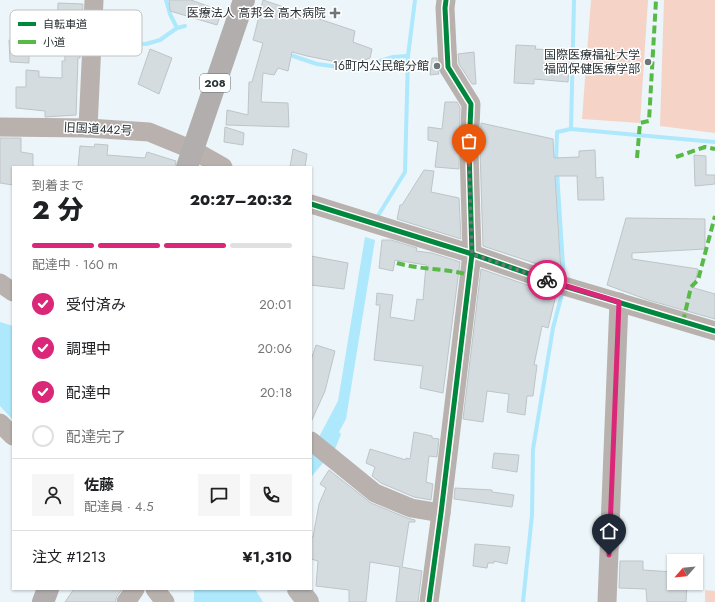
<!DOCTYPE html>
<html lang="ja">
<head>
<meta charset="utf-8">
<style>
  body { margin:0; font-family:Jost,"Noto Sans JP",sans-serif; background:#f6f6f6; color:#202124; height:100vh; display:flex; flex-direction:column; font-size:15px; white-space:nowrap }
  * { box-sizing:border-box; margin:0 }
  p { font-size:13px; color:#757577 }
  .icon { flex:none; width:22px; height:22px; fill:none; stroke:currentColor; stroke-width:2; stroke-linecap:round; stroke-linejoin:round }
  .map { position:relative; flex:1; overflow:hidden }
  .panel { position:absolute; left:12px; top:166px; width:300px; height:424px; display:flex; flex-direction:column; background:#fff; border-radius:0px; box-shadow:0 1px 3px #0004 }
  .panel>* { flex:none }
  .needle { width:26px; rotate:243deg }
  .buttons { position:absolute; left:667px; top:554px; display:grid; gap:8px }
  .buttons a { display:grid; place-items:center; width:36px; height:36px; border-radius:0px; background:#fff; box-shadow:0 1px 3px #0004; font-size:20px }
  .pin { position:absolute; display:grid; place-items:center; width:34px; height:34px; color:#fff; margin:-41px -17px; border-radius:50% 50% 50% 0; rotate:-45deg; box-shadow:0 0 4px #0007 }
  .pin .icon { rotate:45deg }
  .courier { position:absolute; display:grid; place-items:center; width:40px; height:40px; margin:-20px; border:3px solid #db2777; border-radius:50%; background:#fff; color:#222; box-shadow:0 1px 5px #0007 }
  .summary em { font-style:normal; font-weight:800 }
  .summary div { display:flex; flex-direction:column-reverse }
  .summary { display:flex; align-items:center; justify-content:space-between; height:68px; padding:0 20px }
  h1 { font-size:26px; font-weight:800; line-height:30px }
  .bar { display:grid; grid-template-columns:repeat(4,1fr); gap:6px 4px; align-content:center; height:48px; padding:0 20px }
  .bar i { height:5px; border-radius:3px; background:#e0e0e0 }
  .bar .current { background:#db2777 }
  .bar p { grid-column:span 4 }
  .line { display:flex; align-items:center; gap:10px; padding:0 20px; border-top:1px solid #e0e0e0 }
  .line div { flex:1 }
  .round { display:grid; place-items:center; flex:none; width:42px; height:42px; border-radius:0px; background:#f6f6f6 }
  ol { padding:0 20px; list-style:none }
  li { display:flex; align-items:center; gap:12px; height:44px }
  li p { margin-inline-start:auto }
  li .icon { padding:4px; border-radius:50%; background:#db2777; color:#fff; stroke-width:4 }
  li:last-child { color:#757577 }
  li i { width:22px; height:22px; border:2px solid #e0e0e0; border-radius:50% }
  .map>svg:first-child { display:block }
  .green { fill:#f5d3c7 }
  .water { fill:#ade8fc }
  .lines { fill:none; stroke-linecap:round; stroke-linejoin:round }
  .stream { stroke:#ade8fc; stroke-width:4 }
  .building { fill:#d4dce0; stroke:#bdc5c9 }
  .minor { stroke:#b8b1ae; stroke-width:19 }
  .major { stroke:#b7b4b2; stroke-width:22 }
  .highway { stroke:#b1aead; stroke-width:22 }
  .quiet { stroke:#58b947; stroke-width:4; stroke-dasharray:8 4; stroke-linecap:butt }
  .cycleway-casing { stroke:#fff; stroke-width:8 }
  .cycleway { stroke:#00873e; stroke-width:5 }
  .done { stroke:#6d7679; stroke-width:4; stroke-dasharray:0 7.2 }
  .route { stroke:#db2777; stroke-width:5 }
  .poi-dot { fill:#6d7679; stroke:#fff; stroke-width:1.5 }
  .labels { text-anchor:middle; stroke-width:3; stroke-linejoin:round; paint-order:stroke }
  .shield { fill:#fff; stroke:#696f71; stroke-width:1 }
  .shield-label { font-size:11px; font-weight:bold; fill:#293134 }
  .poi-label { font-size:12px; fill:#293134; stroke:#fff; text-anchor:end }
  .street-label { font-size:12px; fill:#293134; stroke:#fff }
  .key { fill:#fff; stroke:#bfc1c2; stroke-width:1 }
  .key-label { font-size:11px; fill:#293134 }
</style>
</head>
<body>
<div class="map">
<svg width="715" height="602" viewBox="0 0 715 602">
  <rect width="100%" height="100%" fill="#ecf5f9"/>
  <g class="green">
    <polygon points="591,0 648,0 640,123 582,119"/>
    <polygon points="664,0 715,0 715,133 660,126"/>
    <polygon points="705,590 715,591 715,602 705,602"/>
  </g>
  <g class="water">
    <polygon points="365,237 375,240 346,419 339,432 341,434 335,449 311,477 311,452 338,401"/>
    <polygon points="0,322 13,326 13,420 0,406"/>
    <polygon points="194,589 255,589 263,602 194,602"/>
  </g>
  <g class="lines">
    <g class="stream">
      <polyline points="574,0 571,129 715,142"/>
      <polyline points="177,28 185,26"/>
      <polyline points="100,41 146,44 160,40 177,28 170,14 166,0"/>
      <polyline points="293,56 317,64 354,69 393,57 408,56"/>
      <polyline points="556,163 557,132 571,129"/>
      <polyline points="557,172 564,281"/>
      <polyline points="376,219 405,172 408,56 415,0"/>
      <polyline points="523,602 532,515 533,449 553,328 563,290"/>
    </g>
  </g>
  <g class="building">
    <polygon points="169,0 191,0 222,11 217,25 170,11"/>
    <polygon points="263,0 355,31 353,42 372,49 370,58 352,65 307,56 292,52 288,71 278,68 274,75 263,73 261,102 288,103 289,127 226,125 227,110 248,115 249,82 252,82 263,43 253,40"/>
    <polygon points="58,3 83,4 80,58 78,58 76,115 45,117 45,111 16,108 16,87 26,87 26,70 39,71 39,77 62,78 62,61 65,61 64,31 57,31"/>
    <polygon points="29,39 29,63 10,62 9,40"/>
    <polygon points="516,45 536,46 535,49 570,51 568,82 534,79 534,84 514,83"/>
    <polygon points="150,49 172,58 159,94 138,84"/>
    <polygon points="474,52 476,84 472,84 459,64 458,54"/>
    <polygon points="432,58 437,58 437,68 439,74 430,75"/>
    <polygon points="445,102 457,102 460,107 459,169 435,167 438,142 428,140 428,127 442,129"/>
    <polygon points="481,123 553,139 554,158 579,157 579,151 595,150 596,178 603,177 604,200 578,200 577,176 555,176 561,272 483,246 480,150"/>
    <polygon points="225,127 244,133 243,145 224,142"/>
    <polygon points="0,138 21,138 21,152 33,154 33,167 13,167 13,185 0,183"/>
    <polygon points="95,144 108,145 107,155 145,158 147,152 176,161 175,167 78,167 80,146 94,147"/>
    <polygon points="293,149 307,154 305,167 290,167"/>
    <polygon points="694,155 706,156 706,175 715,175 715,184 695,186"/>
    <polygon points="424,170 434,171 431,192 459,198 461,239 397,219 400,205 402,205"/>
    <polygon points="626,218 705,219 705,249 632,253 632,259 698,269 694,288 715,294 715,319 648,300 607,285"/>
    <polygon points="382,240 391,240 417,248 416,251 432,253 460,262 443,393 420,388 423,366 374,360 380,305 376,305 377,293 393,295 390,317 414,321 417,299 423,300 426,265 395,260 393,271 379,268"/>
    <polygon points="311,256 348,263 344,289 311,285"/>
    <polygon points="481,269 556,295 548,328 542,326 534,365 537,365 533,396 527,396 525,415 507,412 509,394 487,391 483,422 463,419"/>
    <polygon points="316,345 335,351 325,391 311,422 311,360"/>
    <polygon points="414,432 432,436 432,438 439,439 437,457 429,456 426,482 433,484 431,500 414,497 381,483 372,476 375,467 366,463 370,449 406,460 406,458 410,459"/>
    <polygon points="494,453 519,455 517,472 492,468"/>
    <polygon points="329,470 371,503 407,518 415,520 415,522 409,522 402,567 422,571 418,602 396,602 400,567 370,562 366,602 349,602 349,590 316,586 318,561 311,559 311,537 313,537 319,504 326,488 320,484"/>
    <polygon points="455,488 492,490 492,492 514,495 512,507 454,499"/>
    <polygon points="475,544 510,547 507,564 494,561 494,563 488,563 487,568 473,566"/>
    <polygon points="620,561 643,561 643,570 674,572 674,583 687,583 686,602 647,602 646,589 619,588"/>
    <polygon points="74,589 122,589 117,596 115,602 65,602"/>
  </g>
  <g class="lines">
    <g class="minor">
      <polyline points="0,127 88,128 149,132 193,150 223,167"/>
      <polyline points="88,128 94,0"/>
      <polyline points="311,204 472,254 564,286 715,331"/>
      <polyline points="0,283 13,292"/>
      <polyline points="0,423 13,436"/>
      <polyline points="311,441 375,493 411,508 441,513"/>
      <polyline points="155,589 165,602"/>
      <polyline points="126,602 135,589"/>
      <polyline points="429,602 441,513 472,254 469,150 471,104 448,67 445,8 446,0"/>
      <polyline points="607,602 619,302"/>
    </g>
    <polyline class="major" points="298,589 308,602"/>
    <g class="highway">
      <polyline points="187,167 244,0"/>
      <polyline points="43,602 48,589"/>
    </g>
    <g class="quiet">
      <polyline points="676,157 705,147 715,149"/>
      <polyline points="637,158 640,123 649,121 656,0"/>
      <path d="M397,263C421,270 445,268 469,275"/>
      <polyline points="683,322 691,287 698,280 715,216"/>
    </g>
    <g class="cycleway-casing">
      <g id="cycleway">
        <polyline points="311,204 472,254 564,286 715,331"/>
        <polyline points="429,602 441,513 472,254 469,150 471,104 448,67 445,8 446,0"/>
      </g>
    </g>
    <use href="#cycleway" class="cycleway"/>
  </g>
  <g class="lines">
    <polyline class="done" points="469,165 472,254 547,280"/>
    <polyline class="route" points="547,280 619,302 609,555"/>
  </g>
  <g class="poi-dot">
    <path d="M333 7h4v4h4v4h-4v4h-4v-4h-4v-4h4z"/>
    <circle cx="648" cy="62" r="4"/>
    <circle cx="437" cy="66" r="4"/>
  </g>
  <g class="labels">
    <rect class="shield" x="200" y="74" width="30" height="18" rx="3"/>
    <g class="shield-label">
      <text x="215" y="87">208</text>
    </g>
    <g class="poi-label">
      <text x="326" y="17">医療法人 高邦会 高木病院</text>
      <text x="640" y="59">国際医療福祉大学<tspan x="640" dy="14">福岡保健医療学部</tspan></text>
      <text x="429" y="70">16町内公民館分館</text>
    </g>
    <g class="street-label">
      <text transform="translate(98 129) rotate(3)" y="4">旧国道442号</text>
    </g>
  </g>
  <rect x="10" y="10" width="132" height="46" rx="6" class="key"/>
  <rect x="18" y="22" width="18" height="4" fill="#00873e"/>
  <rect x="18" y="40" width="18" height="4" fill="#58b947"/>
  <g class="key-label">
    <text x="43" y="28">自転車道</text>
    <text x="43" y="46">小道</text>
  </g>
</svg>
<div class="buttons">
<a><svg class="needle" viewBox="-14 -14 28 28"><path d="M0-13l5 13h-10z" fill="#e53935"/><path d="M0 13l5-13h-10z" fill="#757577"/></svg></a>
</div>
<div class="pin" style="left:469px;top:165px;background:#ea580c"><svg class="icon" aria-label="bag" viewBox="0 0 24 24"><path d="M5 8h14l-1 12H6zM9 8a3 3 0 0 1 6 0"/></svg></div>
<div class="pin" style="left:609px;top:555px;background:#1f2937"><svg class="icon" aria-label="home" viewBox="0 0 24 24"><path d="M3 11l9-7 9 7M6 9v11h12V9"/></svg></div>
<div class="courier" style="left:547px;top:280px"><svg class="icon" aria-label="bike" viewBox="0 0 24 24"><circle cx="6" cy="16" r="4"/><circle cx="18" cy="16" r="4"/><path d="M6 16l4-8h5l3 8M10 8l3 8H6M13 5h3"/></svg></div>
<section class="panel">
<div class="summary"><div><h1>2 分</h1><p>到着まで</p></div><em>20:27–20:32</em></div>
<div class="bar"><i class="current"></i><i class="current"></i><i class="current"></i><i></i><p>配達中 · 160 m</p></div>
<ol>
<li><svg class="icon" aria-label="check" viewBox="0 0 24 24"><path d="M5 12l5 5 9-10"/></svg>受付済み<p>20:01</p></li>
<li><svg class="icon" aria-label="check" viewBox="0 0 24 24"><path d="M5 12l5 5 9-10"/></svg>調理中<p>20:06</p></li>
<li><svg class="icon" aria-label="check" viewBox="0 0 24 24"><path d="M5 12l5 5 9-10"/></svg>配達中<p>20:18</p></li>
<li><i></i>配達完了</li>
</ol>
<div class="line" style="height:72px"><a class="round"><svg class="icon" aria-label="person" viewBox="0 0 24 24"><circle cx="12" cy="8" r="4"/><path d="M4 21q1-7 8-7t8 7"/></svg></a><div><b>佐藤</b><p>配達員 · 4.5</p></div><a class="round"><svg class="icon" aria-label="chat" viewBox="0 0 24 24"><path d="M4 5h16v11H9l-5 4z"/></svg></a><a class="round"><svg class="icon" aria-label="phone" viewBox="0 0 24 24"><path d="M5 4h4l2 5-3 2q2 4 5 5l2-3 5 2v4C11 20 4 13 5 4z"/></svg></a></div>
<div class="line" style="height:52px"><div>注文 #1213</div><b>¥1,310</b></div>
</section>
</div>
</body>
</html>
